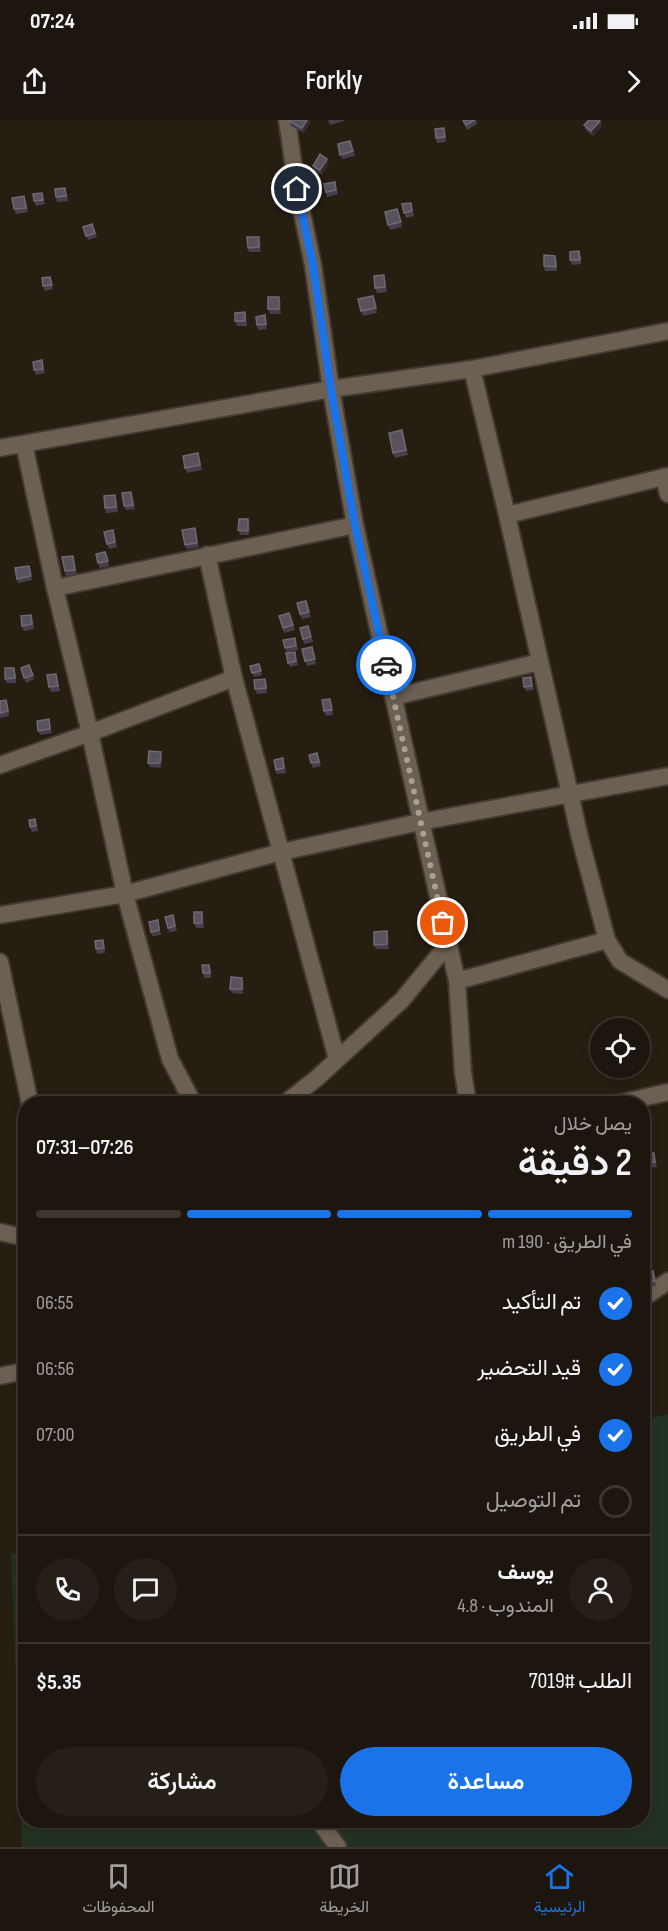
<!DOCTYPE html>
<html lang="ar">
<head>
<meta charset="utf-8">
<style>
  body { margin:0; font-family:"Sofia Sans Condensed",Vazirmatn,sans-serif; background:#251f17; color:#f1f3f6; direction:rtl; height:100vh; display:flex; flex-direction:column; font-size:22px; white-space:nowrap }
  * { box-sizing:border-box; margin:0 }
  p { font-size:20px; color:#a09f9e }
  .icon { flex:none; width:33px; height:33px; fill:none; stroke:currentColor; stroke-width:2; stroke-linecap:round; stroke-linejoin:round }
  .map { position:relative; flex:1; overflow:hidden; direction:ltr }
  .drawer { position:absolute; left:18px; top:976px; width:632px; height:732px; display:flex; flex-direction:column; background:#1d160e; border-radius:24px; box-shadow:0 3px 9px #0003,0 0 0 2px #3b352e; direction:rtl }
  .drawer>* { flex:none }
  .buttons { position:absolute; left:590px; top:898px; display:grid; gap:12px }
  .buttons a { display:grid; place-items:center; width:60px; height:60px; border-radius:50%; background:#1d160e; box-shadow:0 3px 9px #0003,0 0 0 2px #3b352e; font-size:30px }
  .pin { position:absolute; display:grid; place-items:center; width:51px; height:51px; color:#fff; margin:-26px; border:3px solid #fff; border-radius:50%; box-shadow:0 2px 6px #0007 }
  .courier { position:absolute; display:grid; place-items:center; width:60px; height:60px; margin:-30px; border:4px solid #1a73e8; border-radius:50%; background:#fff; color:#222; box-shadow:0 2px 8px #0007 }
  .summary em { font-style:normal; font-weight:600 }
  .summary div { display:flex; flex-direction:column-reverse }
  .summary { display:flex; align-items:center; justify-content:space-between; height:102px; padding:0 18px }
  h1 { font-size:39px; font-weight:600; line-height:45px }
  .bar { display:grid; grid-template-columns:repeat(4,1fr); gap:9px 6px; align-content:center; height:72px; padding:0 18px }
  .bar i { height:8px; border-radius:4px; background:#3b352e }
  .bar .on { background:#1a73e8 }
  .bar p { grid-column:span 4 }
  .line { display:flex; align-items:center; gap:15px; padding:0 18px; border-top:2px solid #3b352e }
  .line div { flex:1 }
  .round { display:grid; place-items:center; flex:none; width:63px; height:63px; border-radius:32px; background:#251f17 }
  ol { padding:0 18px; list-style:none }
  li { display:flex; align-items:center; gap:18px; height:66px }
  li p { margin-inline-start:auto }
  li .icon { padding:6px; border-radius:50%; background:#1a73e8; color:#fff; stroke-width:4 }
  li:last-child { color:#a09f9e }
  li i { width:33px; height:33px; border:3px solid #3b352e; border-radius:50% }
  .action { display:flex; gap:12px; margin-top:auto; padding:12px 18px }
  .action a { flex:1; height:69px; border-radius:36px; background:#1a73e8; color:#fff; font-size:24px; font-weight:600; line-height:69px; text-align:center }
  .action a+a { background:#251f17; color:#f1f3f6 }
  .status { display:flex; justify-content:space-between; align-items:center; height:42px; padding:0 30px; background:#1d160e; direction:ltr }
  .status svg { height:16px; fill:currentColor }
  header { display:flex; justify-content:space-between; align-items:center; height:78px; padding:0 18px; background:#1d160e; font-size:27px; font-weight:600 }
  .tab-bar { display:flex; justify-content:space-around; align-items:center; height:84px; border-top:2px solid #3b352e; background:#1d160e; font-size:16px; color:#a09f9e }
  .tab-bar a { display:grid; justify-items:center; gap:3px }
  .tab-bar .on { color:#1a73e8 }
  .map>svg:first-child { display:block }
  .green { fill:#233122 }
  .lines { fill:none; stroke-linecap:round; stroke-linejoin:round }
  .minor-casing { stroke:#413932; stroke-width:20 }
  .minor { stroke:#6b6052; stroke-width:16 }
  .wall { fill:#46404e }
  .shaded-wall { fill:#322b2f }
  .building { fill:#58525d; stroke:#6f6972; stroke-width:1.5 }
  .done { stroke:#a8a097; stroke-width:6; stroke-dasharray:0 10.8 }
  .route { stroke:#1a73e8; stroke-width:8 }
</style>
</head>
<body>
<div class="status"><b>07:24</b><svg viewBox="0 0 49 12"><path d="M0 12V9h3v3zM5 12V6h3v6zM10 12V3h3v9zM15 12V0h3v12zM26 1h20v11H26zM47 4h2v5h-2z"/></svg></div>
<header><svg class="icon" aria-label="forward" viewBox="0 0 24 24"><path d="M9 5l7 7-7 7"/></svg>Forkly<svg class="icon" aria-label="share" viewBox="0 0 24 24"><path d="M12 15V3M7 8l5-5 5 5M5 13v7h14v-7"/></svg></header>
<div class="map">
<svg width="668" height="1727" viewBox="0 0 668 1727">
  <rect width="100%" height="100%" fill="#271e12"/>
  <polygon class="green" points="668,1294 668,1727 22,1727 11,1434 25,1431 26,1701 642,1701 642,1300"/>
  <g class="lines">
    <g class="minor-casing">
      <g id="minor">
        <polyline points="287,0 297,69 313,145 331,269 355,405 457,861 463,952 468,984"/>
        <polyline points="472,249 507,395 580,718 607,820 620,841 668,870"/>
        <polyline points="24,324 55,468 90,613 125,774 170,939 190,977 192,984"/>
        <polyline points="0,328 331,269 472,249 668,211"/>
        <polyline points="664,357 668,374"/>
        <polyline points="507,395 668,356"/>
        <polyline points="207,435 234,558 337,939"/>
        <polyline points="55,468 355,405"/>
        <polyline points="393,577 540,542"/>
        <polyline points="0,645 90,613 234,558"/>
        <polyline points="0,795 125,774 281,732 420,702 668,656"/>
        <polyline points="0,842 30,984"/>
        <polyline points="457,861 607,820"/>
        <polyline points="284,984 317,958 402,880 448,824"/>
        <polyline points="616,984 668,972"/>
        <polyline points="0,1112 26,1118"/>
        <polyline points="642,1179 668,1161"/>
        <polyline points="0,1256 26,1251"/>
        <polyline points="319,1701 338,1727"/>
      </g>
    </g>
    <use href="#minor" class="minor"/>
  </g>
  <g class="wall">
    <polygon points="290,0 309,0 310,3 304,13 291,6 289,1"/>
    <polygon points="328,0 343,0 344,1 330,5"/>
    <polygon points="462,0 476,0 477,4 467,10"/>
    <polygon points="600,1 602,6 593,16 586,10 584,5"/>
    <polygon points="445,13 446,22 437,23 436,18"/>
    <polygon points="350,21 355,36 342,39 338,24"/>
    <polygon points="329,43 322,55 315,50 313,46"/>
    <polygon points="336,67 338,74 327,77 326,72"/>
    <polygon points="42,73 45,84 36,86 34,81"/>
    <polygon points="67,73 68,81 57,82 56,77"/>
    <polygon points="26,80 28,92 16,94 14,89"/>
    <polygon points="412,87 414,96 406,98 404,93"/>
    <polygon points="385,92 399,93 402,107 390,110"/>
    <polygon points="92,104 97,117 88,120 83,107"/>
    <polygon points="260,121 261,132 249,132 248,128"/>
    <polygon points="555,136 557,140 557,151 545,151 544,146"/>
    <polygon points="581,136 581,144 572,145 570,140"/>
    <polygon points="50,157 53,169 45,171 43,166"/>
    <polygon points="385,159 387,172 377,173 375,168"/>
    <polygon points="279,177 281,182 281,194 270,194 268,189"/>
    <polygon points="375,180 377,193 363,196 361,191"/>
    <polygon points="245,192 246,197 247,206 237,206 235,201"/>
    <polygon points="266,200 267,209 258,210 257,205"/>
    <polygon points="42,240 45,253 36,255 34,250"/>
    <polygon points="402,310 408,335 395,338 393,333"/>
    <polygon points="200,338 202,350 187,353 185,348"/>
    <polygon points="133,377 135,389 126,390 124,386"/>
    <polygon points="117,380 118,392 106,393 105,388"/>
    <polygon points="250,403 249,415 240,415 238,410"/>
    <polygon points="195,408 199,427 187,429 185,425"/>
    <polygon points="114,415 117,427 109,429 107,424"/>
    <polygon points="73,436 77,454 66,456 65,451"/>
    <polygon points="107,436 109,446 100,448 98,443"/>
    <polygon points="29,446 32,460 18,463 17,459"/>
    <polygon points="306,481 311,497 302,499 300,494"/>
    <polygon points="289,493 295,510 284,513 279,496"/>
    <polygon points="33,499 34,509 24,511 22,506"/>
    <polygon points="308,506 313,522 304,524 303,519"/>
    <polygon points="295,518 298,530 287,532 285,528"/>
    <polygon points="313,531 316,544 307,546 305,541"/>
    <polygon points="295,532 298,545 290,547 288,543"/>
    <polygon points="259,544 262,555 254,557 250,546"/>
    <polygon points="29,545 34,559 26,563 21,548"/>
    <polygon points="16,553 16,563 7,563 5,559"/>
    <polygon points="531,557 534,570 526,571 524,567"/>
    <polygon points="57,558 60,571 51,572 49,567"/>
    <polygon points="265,559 267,564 267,573 257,574 255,569"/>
    <polygon points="330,579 333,595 326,596 324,591"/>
    <polygon points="0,581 8,585 9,596 0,598"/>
    <polygon points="49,599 52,613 40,615 38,611"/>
    <polygon points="163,637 161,648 150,647 148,643"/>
    <polygon points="319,638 321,646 313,648 311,643"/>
    <polygon points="284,643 286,653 277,654 276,650"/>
    <polygon points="37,704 38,711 32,712 30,707"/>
    <polygon points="202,792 204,797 204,808 196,808 194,803"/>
    <polygon points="158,800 161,815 152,816 151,812"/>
    <polygon points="174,800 177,811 169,812 168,808"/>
    <polygon points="389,816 389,829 376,829 374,825"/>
    <polygon points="104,824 105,833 97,834 96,829"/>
    <polygon points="211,849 211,858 204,858 203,853"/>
    <polygon points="244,862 243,874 232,873 230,869"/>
    <polygon points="655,1038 657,1047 648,1048 646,1043"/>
    <polygon points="653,1151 656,1166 646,1168 645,1163"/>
  </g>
  <g class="shaded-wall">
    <polygon points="307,0 309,0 310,3 304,13 302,8"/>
    <polygon points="600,1 602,6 593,16 591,11"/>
    <polygon points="327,39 329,43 322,55 320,50"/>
    <polygon points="259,117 260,121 261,132 259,127"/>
    <polygon points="555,136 557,140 557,151 556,147"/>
    <polygon points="279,177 281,182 281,194 279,189"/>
    <polygon points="248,399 250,403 249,415 248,411"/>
    <polygon points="161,632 163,637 161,648 160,643"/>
    <polygon points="202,792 204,797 204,808 202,803"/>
    <polygon points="387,811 389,816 389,829 387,824"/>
    <polygon points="242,858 244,862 243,874 242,869"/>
  </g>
  <g class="building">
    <polygon points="290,0 307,0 302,8 289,1"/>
    <polygon points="463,0 475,0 466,5"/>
    <polygon points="589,0 599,0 600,1 591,11 584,5"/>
    <polygon points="444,8 445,17 436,18 435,9"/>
    <polygon points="350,21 353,31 340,35 338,24"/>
    <polygon points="320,34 327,39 320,50 313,46"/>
    <polygon points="335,62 336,70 326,72 324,64"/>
    <polygon points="65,68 66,76 56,77 55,69"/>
    <polygon points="42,73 43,80 34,81 33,74"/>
    <polygon points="24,76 26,88 14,89 12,78"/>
    <polygon points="411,83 412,91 404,93 402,84"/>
    <polygon points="397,89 401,102 388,105 385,92"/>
    <polygon points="92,104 95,113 86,116 83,107"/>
    <polygon points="247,117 259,117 259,127 248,128"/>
    <polygon points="579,131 580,140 570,140 570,132"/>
    <polygon points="544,135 555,136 556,147 544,146"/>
    <polygon points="384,155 385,167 375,168 374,156"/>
    <polygon points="50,157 52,165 43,166 42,158"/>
    <polygon points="373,176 376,188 361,191 358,179"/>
    <rect x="268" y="177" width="11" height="12"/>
    <polygon points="245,192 245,201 235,201 235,193"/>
    <polygon points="265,195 266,204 257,205 256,197"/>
    <polygon points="42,240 43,249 34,250 33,242"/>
    <polygon points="402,310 406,330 393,333 389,313"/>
    <polygon points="198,333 200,345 185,348 183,336"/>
    <polygon points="131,372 133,385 124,386 122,373"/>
    <polygon points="115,375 116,387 105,388 104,376"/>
    <polygon points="239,399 248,399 248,411 238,410"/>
    <polygon points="195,408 197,423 185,425 182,410"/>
    <polygon points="113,410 115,422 107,424 104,412"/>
    <polygon points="105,432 108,441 98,443 96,434"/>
    <polygon points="73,436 75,450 65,451 62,437"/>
    <polygon points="29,446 31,456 17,459 15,448"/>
    <polygon points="306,481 309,492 300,494 297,483"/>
    <polygon points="289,493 293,505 283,508 279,496"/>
    <polygon points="31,495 32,504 22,506 21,496"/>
    <polygon points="308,506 311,517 303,519 300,508"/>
    <polygon points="295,518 296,526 285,528 283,520"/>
    <polygon points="312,527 315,539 305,541 302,529"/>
    <polygon points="295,532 296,541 288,543 286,533"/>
    <polygon points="259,544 261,551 252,553 250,546"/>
    <polygon points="29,545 33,555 24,558 21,548"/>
    <polygon points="5,548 14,548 15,558 5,559"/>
    <polygon points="56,554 58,566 49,567 47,555"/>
    <polygon points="531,557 532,566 524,567 523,558"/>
    <polygon points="265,559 266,568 255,569 254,560"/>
    <polygon points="330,579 332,590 324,591 322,580"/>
    <polygon points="6,580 8,591 0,593 0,581"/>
    <polygon points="49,599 50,609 38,611 37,601"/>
    <polygon points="149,631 161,632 160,643 148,643"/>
    <polygon points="317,633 319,642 311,643 309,635"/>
    <polygon points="283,638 284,648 276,650 274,640"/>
    <polygon points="35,699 36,706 30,707 29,700"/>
    <rect x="194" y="792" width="8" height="11"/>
    <polygon points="173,795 175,806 168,808 165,797"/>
    <polygon points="158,800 159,810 151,812 149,802"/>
    <polygon points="387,811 387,824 374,825 374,812"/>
    <polygon points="103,820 104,828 96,829 95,821"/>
    <polygon points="202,845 209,845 210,853 203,853"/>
    <polygon points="231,857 242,858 242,869 230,869"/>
    <polygon points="654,1033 655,1042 646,1043 645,1034"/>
    <polygon points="653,1151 655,1161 645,1163 643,1153"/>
  </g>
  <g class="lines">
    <polyline class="done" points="386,545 443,803"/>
    <polyline class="route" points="297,69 313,145 331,269 355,405 386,545"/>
  </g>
</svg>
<div class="buttons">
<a><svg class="icon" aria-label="locate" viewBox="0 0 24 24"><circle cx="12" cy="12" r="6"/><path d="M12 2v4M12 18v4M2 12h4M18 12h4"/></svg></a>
</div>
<div class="pin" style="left:443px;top:803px;background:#ea580c"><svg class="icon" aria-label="bag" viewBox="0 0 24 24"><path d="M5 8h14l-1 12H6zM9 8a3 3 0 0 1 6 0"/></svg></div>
<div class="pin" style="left:297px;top:69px;background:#1f2937"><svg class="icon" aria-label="home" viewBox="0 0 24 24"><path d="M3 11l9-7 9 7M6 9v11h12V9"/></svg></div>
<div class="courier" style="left:386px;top:545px"><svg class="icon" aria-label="car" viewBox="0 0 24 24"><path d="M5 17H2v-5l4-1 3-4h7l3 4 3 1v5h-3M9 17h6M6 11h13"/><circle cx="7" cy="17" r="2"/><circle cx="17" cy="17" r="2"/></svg></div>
<section class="drawer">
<div class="summary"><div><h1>2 دقيقة</h1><p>يصل خلال</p></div><em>07:26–07:31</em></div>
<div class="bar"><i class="on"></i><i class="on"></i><i class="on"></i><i></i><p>في الطريق · 190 m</p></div>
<ol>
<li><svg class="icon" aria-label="check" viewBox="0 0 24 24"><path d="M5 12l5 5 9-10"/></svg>تم التأكيد<p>06:55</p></li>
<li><svg class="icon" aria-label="check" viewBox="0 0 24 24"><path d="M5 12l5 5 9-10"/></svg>قيد التحضير<p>06:56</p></li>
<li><svg class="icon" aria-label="check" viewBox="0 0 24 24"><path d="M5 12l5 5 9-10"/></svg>في الطريق<p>07:00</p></li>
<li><i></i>تم التوصيل</li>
</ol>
<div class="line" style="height:108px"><a class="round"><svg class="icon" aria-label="person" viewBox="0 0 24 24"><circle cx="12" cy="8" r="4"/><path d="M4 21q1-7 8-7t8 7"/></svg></a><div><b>يوسف</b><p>المندوب · 4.8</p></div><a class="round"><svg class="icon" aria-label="chat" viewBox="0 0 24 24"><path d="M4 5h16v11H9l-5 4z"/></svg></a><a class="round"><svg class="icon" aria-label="phone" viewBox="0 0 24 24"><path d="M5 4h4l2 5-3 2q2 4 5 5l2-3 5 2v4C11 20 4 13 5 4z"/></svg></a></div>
<div class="line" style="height:78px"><div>الطلب #7019</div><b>$5.35</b></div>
<div class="action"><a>مساعدة</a><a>مشاركة</a></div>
</section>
</div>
<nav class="tab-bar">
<a class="on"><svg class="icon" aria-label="home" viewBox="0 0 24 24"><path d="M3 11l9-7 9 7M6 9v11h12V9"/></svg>الرئيسية</a>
<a><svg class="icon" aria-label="map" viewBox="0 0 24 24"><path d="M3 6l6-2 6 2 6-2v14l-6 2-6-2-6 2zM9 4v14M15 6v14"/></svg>الخريطة</a>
<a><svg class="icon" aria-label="saved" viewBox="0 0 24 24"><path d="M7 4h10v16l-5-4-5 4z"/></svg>المحفوظات</a>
</nav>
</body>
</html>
